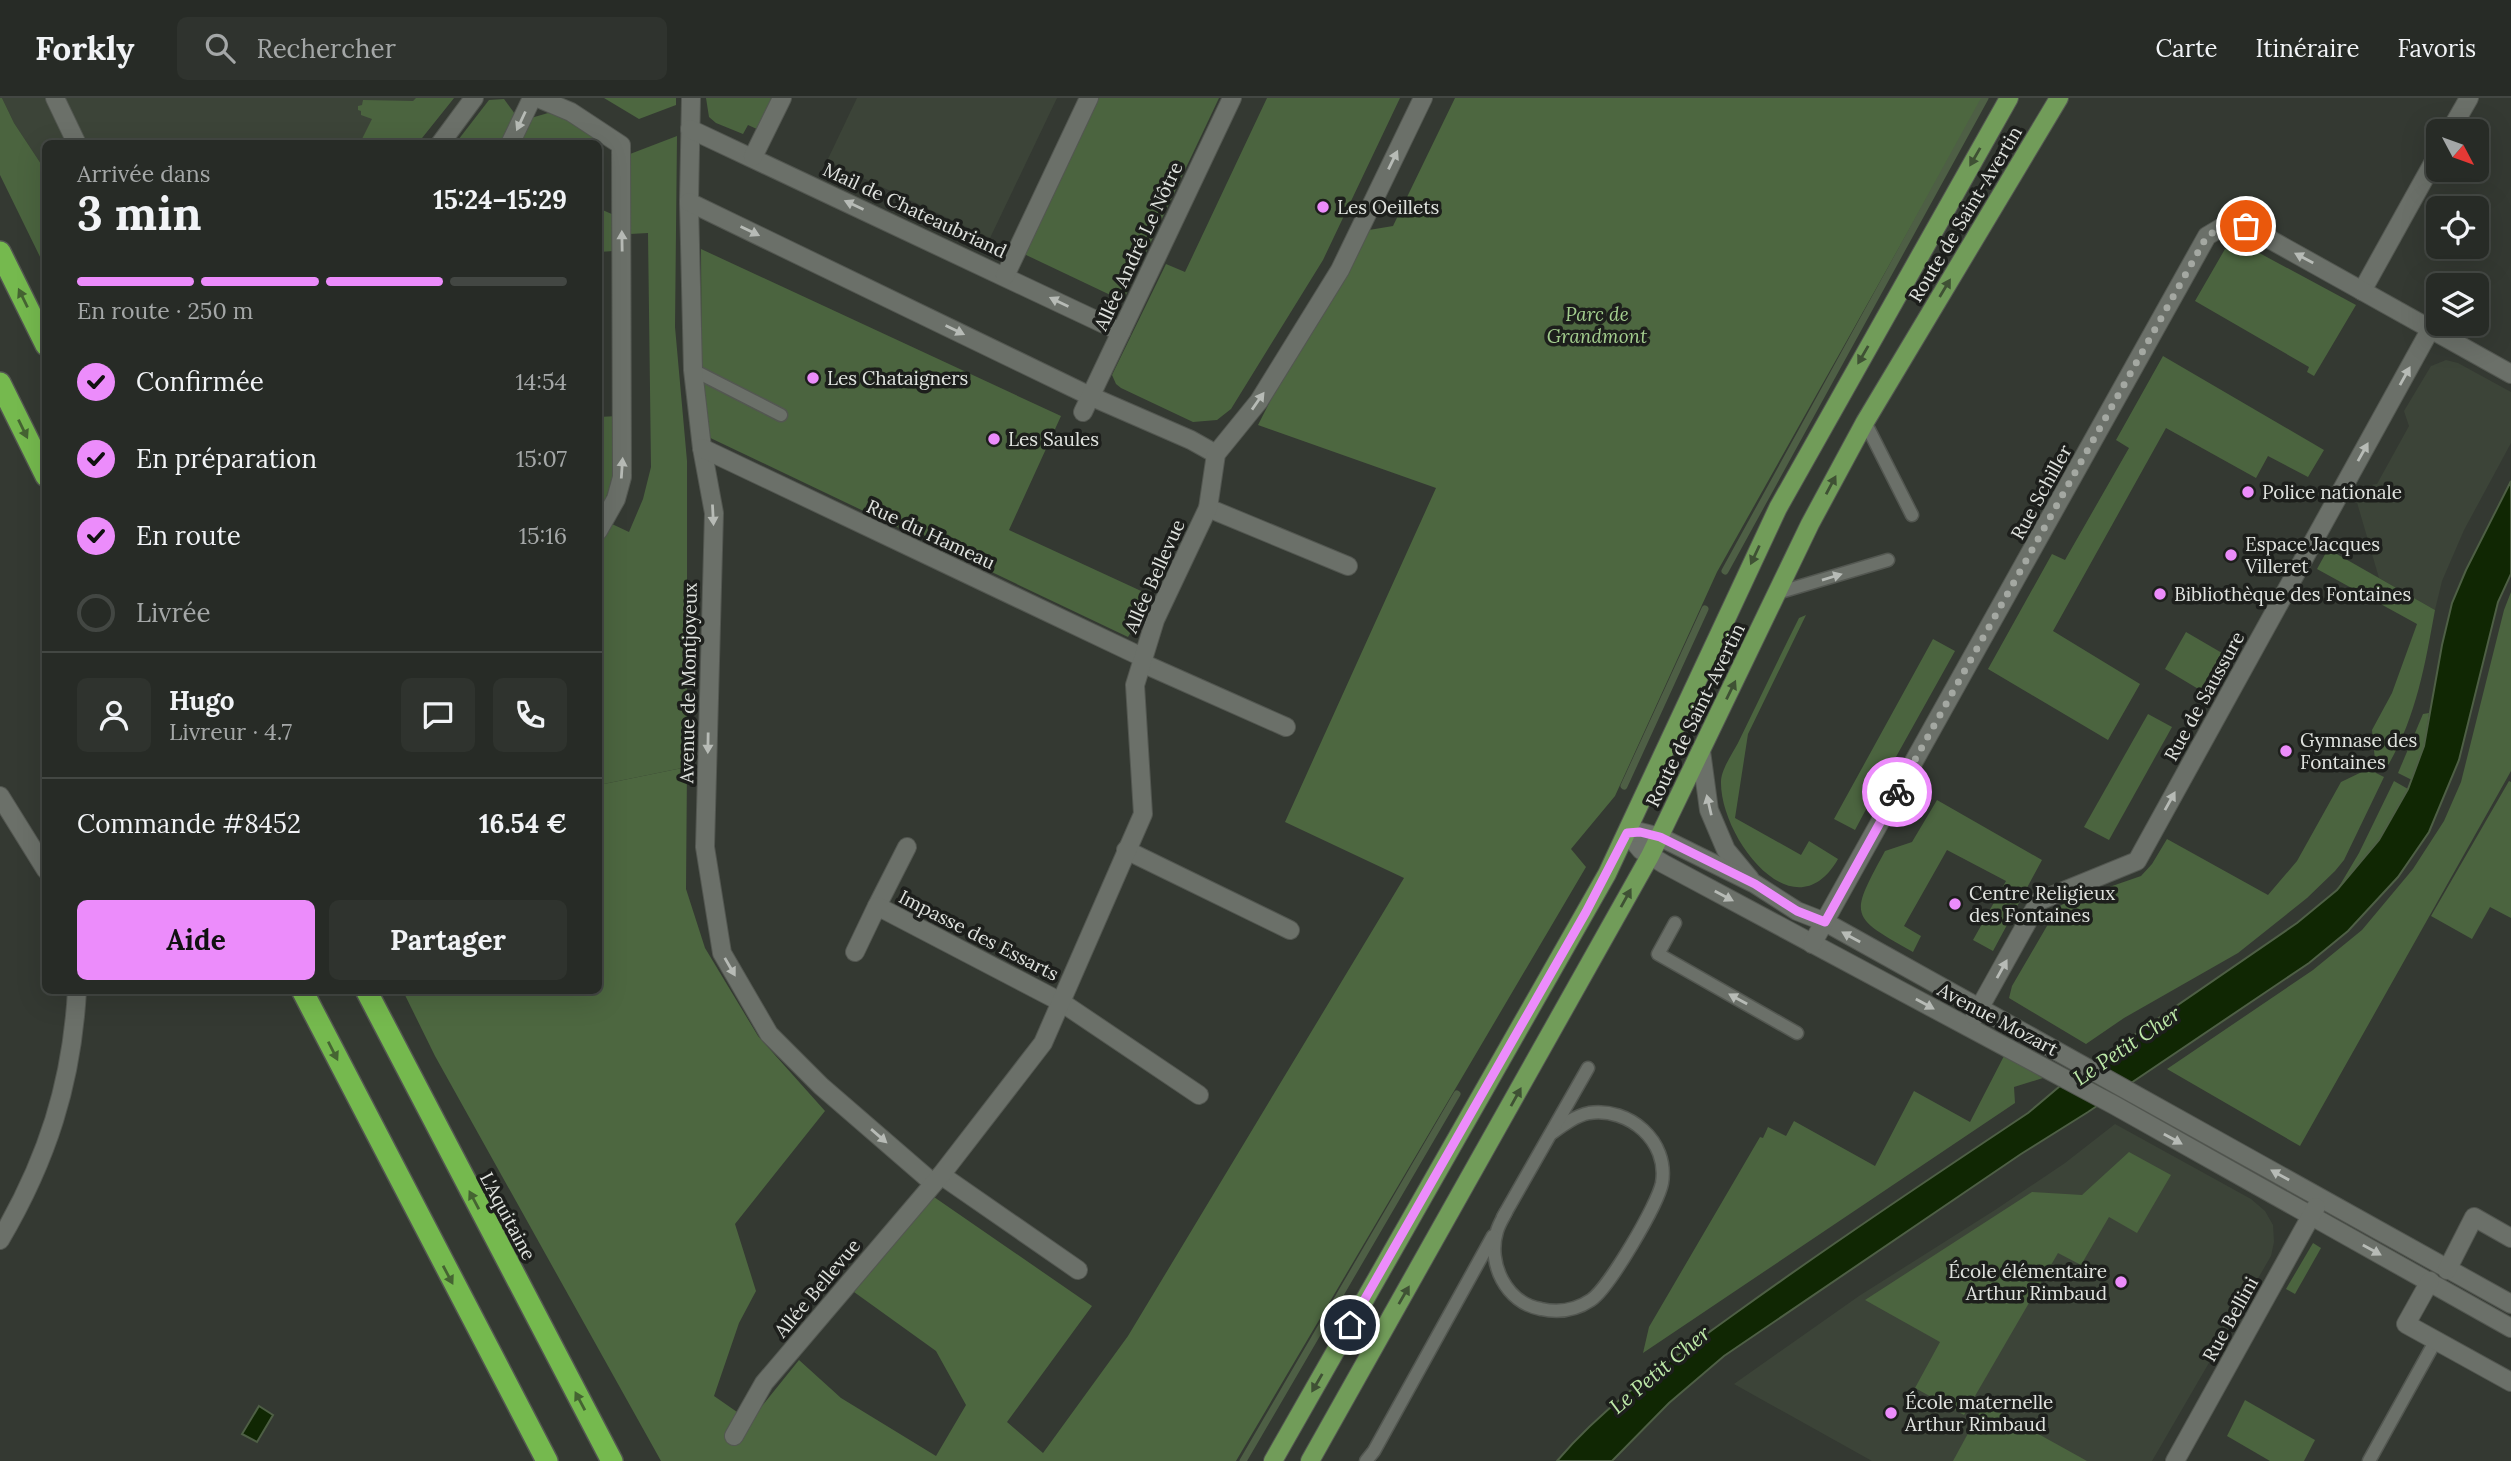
<!DOCTYPE html>
<html lang="fr">
<head>
<meta charset="utf-8">
<style>
  body { margin:0; font-family:Lora,serif; background:#2f332e; color:#f1f3f6; height:100vh; display:flex; flex-direction:column; font-size:26px; white-space:nowrap }
  * { box-sizing:border-box; margin:0 }
  p { font-size:23px; color:#a4a7a7 }
  .icon { flex:none; width:38px; height:38px; fill:none; stroke:currentColor; stroke-width:2; stroke-linecap:round; stroke-linejoin:round }
  .map { position:relative; flex:1; overflow:hidden }
  .side { position:absolute; left:42px; top:42px; width:560px; height:854px; display:flex; flex-direction:column; background:#272b26; border-radius:10px; box-shadow:0 7px 28px #0002,0 0 0 2px #434743 }
  .side>* { flex:none }
  .needle { width:46px; rotate:131deg }
  .buttons { position:absolute; left:2426px; top:21px; display:grid; gap:14px }
  .buttons a { display:grid; place-items:center; width:63px; height:63px; border-radius:10px; background:#272b26; box-shadow:0 7px 28px #0002,0 0 0 2px #434743; font-size:35px }
  .pin { position:absolute; display:grid; place-items:center; width:60px; height:60px; color:#fff; margin:-30px; border:4px solid #fff; border-radius:50%; box-shadow:0 2px 7px #0007 }
  .courier { position:absolute; display:grid; place-items:center; width:70px; height:70px; margin:-35px; border:5px solid #ec8cfb; border-radius:50%; background:#fff; color:#222; box-shadow:0 2px 9px #0007 }
  .overview em { font-style:normal; font-weight:800 }
  .overview div { display:flex; flex-direction:column-reverse }
  .overview { display:flex; align-items:center; justify-content:space-between; height:119px; padding:0 35px }
  h1 { font-size:46px; font-weight:800; line-height:52px }
  .bar { display:grid; grid-template-columns:repeat(4,1fr); gap:10px 7px; align-content:center; height:84px; padding:0 35px }
  .bar i { height:9px; border-radius:5px; background:#434743 }
  .bar .on { background:#ec8cfb }
  .bar p { grid-column:span 4 }
  .line { display:flex; align-items:center; gap:18px; padding:0 35px; border-top:2px solid #434743 }
  .line div { flex:1 }
  .round { display:grid; place-items:center; flex:none; width:74px; height:74px; border-radius:10px; background:#2f332e }
  ol { padding:0 35px; list-style:none }
  li { display:flex; align-items:center; gap:21px; height:77px }
  li p { margin-inline-start:auto }
  li .icon { padding:7px; border-radius:50%; background:#ec8cfb; color:#111; stroke-width:4 }
  li:last-child { color:#a4a7a7 }
  li i { width:38px; height:38px; border:4px solid #434743; border-radius:50% }
  .cta { display:flex; gap:14px; margin-top:auto; padding:14px 35px }
  .cta a { flex:1; height:80px; border-radius:10px; background:#ec8cfb; color:#111; font-size:28px; font-weight:800; line-height:80px; text-align:center }
  .cta a+a { background:#2f332e; color:#f1f3f6 }
  header { display:flex; align-items:center; gap:42px; box-sizing:border-box; height:98px; padding:0 35px; background:#272b26; border-bottom:2px solid #434743 }
  header strong { font-size:33px }
  nav { display:flex; gap:38px; margin-inline-start:auto; font-size:24px }
  .search { width:490px; height:63px; background:#2f332e; display:flex; align-items:center; gap:18px; box-sizing:border-box; padding:0 24px; border-radius:10px; color:#a4a7a7; font-size:26px }
  .map>svg:first-child { display:block }
  .built { fill:#3c4438 }
  .green { fill:#4b643f }
  .forest { fill:#4d6740 }
  .water { fill:#102703; stroke:#4e5f45; stroke-width:2 }
  .lines { fill:none; stroke-linecap:round; stroke-linejoin:round }
  .stream { stroke:#4e5f45; stroke-width:7 }
  .service-casing { stroke:#535751; stroke-width:15 }
  .minor-casing { stroke:#535751; stroke-width:20 }
  .tertiary-casing { stroke:#535751; stroke-width:20 }
  .primary-casing { stroke:#535751; stroke-width:20 }
  .motorway-casing { stroke:#535751; stroke-width:24 }
  .service { stroke:#6b7069; stroke-width:12 }
  .minor { stroke:#6b7069; stroke-width:18 }
  .tertiary { stroke:#6b7069; stroke-width:18 }
  .primary { stroke:#719c59; stroke-width:18 }
  .motorway { stroke:#75b94e; stroke-width:21 }
  .oneway { fill:#b7bbb6 }
  .oneway2 { fill:#3f5134 }
  .oneway3 { fill:#456432 }
  .done { stroke:#a4a8a2; stroke-width:7; stroke-dasharray:0 12.6 }
  .route { stroke:#ec8cfb; stroke-width:9 }
  .poi-dot { fill:#ec8cfb; stroke:#1d1f1c; stroke-width:2.5 }
  .labels { text-anchor:middle; stroke-width:7; stroke-linejoin:round; paint-order:stroke }
  .poi-label { font-size:19px; fill:#e0e3df; stroke:#1d1f1c; text-anchor:start }
  .street-label { font-size:19px; fill:#e0e3df; stroke:#1d1f1c }
  .park-label { font-size:19px; font-style:italic; fill:#a4cf8f; stroke:#1d1f1c }
  .water-label { font-size:21px; font-style:italic; fill:#bde9a8; stroke:#1d1f1c }
</style>
</head>
<body>
<header>
<strong>Forkly</strong>
<div class="search"><svg class="icon" aria-label="search" viewBox="0 0 24 24"><circle cx="10" cy="10" r="6"/><path d="M15 15l6 6"/></svg>Rechercher</div>
<nav><a>Carte</a><a>Itinéraire</a><a>Favoris</a></nav>
</header>
<div class="map">
<svg width="2511" height="1363" viewBox="0 0 2511 1363">
  <rect width="100%" height="100%" fill="#343932"/>
  <g class="built">
    <polygon points="2,0 454,0 418,45 46,46 45,72 14,25"/>
    <polygon points="857,0 1057,0 990,140 827,63"/>
    <polygon points="2446,262 2458,265 2511,294 2511,345 2464,432 2442,483 2435,512 2379,480 2356,401 2363,388 2377,386 2409,328 2404,313 2431,268"/>
    <polygon points="2115,1026 2251,1101 2265,1113 2273,1127 2274,1144 2271,1158 2152,1363 1872,1363 1734,1286 1859,1198 1995,1112 2065,1065"/>
  </g>
  <g class="green">
    <polygon points="0,0 2,0 14,25 45,72 45,169 0,77"/>
    <polygon points="416,0 454,0 418,45 360,45 372,21 361,17 361,13 358,12 358,8 362,7 363,2 413,3"/>
    <polygon points="706,0 775,0 759,32 748,27 743,36 716,25 709,19"/>
    <polygon points="1098,0 1219,0 1123,203 1024,156"/>
    <polygon points="1267,0 1400,0 1323,162 1231,311 1217,322 1193,324 1121,290 1116,286 1112,277 1166,166 1185,174"/>
    <polygon points="504,1 515,16 501,45 455,46 489,2"/>
    <polygon points="548,15 566,20 598,41 593,45 519,46 531,20"/>
    <polygon points="677,38 675,229 687,363 687,669 599,687 599,445 612,426 629,434 643,401 651,369 648,135 630,136 630,56"/>
    <polygon points="598,110 614,117 614,153 599,154"/>
    <polygon points="2238,147 2250,150 2356,207 2314,278 2307,274 2309,269 2195,203 2225,151"/>
    <polygon points="701,151 1061,318 1009,432 1152,498 1128,539 702,336"/>
    <polygon points="2163,258 2324,352 2308,379 2268,358 2256,380 2166,330 2053,533 2140,586 2108,642 1988,571 2052,456 2065,462 2129,350 2116,342"/>
    <polygon points="617,318 614,377 599,419 599,319"/>
    <path d="M2328,451L2435,512C2425,567 2416,620 2387,669L2375,662L2372,632L2392,595L2417,526L2317,471Z"/>
    <polygon points="2511,494 2511,673 2300,1048 2167,971 2313,872 2362,832 2413,771 2444,723 2461,684 2504,512"/>
    <path d="M1806,517L1748,636L1735,720L1801,757L1809,743L1838,761C1794,838 1720,739 1721,684C1721,672 1732,656 1738,645C1758,604 1778,562 1799,520Z"/>
    <polygon points="2186,534 2222,555 2200,592 2165,571"/>
    <polygon points="1933,541 1955,553 1892,666 1880,678 1871,694 1871,702 1855,732 1834,721"/>
    <polygon points="2429,615 2424,648 2412,682 2398,675 2423,616"/>
    <polygon points="2148,616 2172,629 2109,742 2084,729"/>
    <polygon points="2368,671 2384,679 2344,762 2335,773 2307,800 2238,855 2124,920 2086,946 2009,900 2012,888 2058,809 2069,803 2141,778 2152,766 2167,741 2268,797 2297,763 2341,684"/>
    <polygon points="2394,683 2408,691 2379,742 2337,792 2359,755"/>
    <polygon points="2509,683 2511,684 2511,820 2490,809 2472,841 2431,818"/>
    <path d="M1937,702L2042,762L1993,853L1973,842L2006,783L1947,752L1904,828L1921,838L1913,854C1848,818 1850,818 1885,753L1912,744Z"/>
    <polygon points="2004,958 2043,980 2014,989 2015,1005 1643,1255 1649,1229 1760,1039 1763,1040 1768,1029 1786,1038 1794,1023 1875,1068 1914,993 1970,1024"/>
    <polygon points="2129,1054 2171,1077 2137,1135 2109,1119 2081,1167 2058,1155 1964,1317 1915,1290 1940,1244 1865,1202 2032,1094 2082,1097"/>
    <polygon points="2313,1145 2321,1150 2295,1196 2286,1191"/>
    <polygon points="2245,1302 2315,1342 2304,1363 2270,1363 2227,1338"/>
    <polygon points="1984,1306 2087,1363 1953,1363"/>
  </g>
  <g class="forest">
    <polygon points="604,0 676,0 676,7 639,21"/>
    <polygon points="1455,0 1983,0 1717,474 1615,698 1571,751 1586,769 1236,1363 661,1363 435,958 403,893 598,892 599,687 687,669 686,791 705,850 758,938 825,1013 735,1126 756,1193 739,1225 714,1298 750,1323 799,1262 841,1300 936,1358 966,1307 936,1253 854,1194 934,1099 1092,1208 1007,1324 1043,1355 1128,1238 1404,780 1285,724 1436,390 1258,327 1287,270 1369,132 1393,128"/>
  </g>
  <g class="water">
    <path d="M2511,383V476L2498,504L2459,662L2429,734L2398,779L2348,833L2309,865L2088,1014L2021,1056L1724,1258L1669,1305L1612,1363H1557C1607,1304 1671,1262 1733,1217C1830,1147 1929,1081 2028,1015L2060,988L2297,825L2337,792L2379,742L2408,691L2424,648L2442,547L2452,505L2466,472Z"/>
    <polygon points="259,1308 273,1317 257,1344 242,1336"/>
  </g>
  <g class="lines">
    <g class="stream">
      <polyline points="1725,473 1985,0"/>
      <polyline points="1624,688 1705,511"/>
      <polyline points="1243,1363 1457,996"/>
    </g>
    <g class="service-casing">
      <g id="service">
        <polyline points="693,272 781,317"/>
        <polyline points="1865,324 1912,417"/>
        <polyline points="1777,495 1888,462"/>
        <polyline points="1675,825 1658,856 1797,935"/>
        <path d="M1506,1114C1503,1120 1499,1126 1497,1133C1487,1165 1506,1205 1541,1211C1559,1215 1576,1212 1591,1202C1609,1190 1658,1106 1662,1085C1669,1043 1629,1009 1589,1015C1575,1018 1563,1027 1552,1035"/>
        <polyline points="1503,1119 1588,970"/>
        <polyline points="1366,1363 1374,1353 1493,1138"/>
        <polyline points="2369,1363 2436,1242"/>
      </g>
    </g>
    <g class="minor-casing">
      <g id="minor">
        <polyline points="55,0 77,46"/>
        <polyline points="538,0 571,14 621,47 622,379 616,401 598,433"/>
        <polyline points="691,0 689,104 693,272 702,350 714,415 705,749 722,855 769,936 821,988 933,1085"/>
        <polyline points="690,31 1121,234"/>
        <polyline points="2450,33 2469,0"/>
        <polyline points="510,46 532,0"/>
        <polyline points="753,59 782,0"/>
        <polyline points="689,104 1090,298 1191,342 1216,356"/>
        <polyline points="1005,178 1089,0"/>
        <polyline points="2362,193 2438,56"/>
        <polyline points="1083,314 1232,0"/>
        <polyline points="702,350 1142,559"/>
        <polyline points="1208,410 1348,468"/>
        <polyline points="1142,565 1286,629"/>
        <polyline points="1701,653 1709,712 1726,752 1750,781"/>
        <polyline points="1627,735 1641,752 1664,766 2114,1007 2511,1230"/>
        <polyline points="1627,735 1640,734 1660,739 1755,786 1797,813 1825,824 2511,1206"/>
        <polyline points="1126,752 1290,832"/>
        <polyline points="877,808 907,749"/>
        <polyline points="1812,846 2207,138 2229,125 2246,128 2511,276"/>
        <polyline points="855,854 877,808 1061,904 1199,997"/>
        <polyline points="1975,918 2039,803 2137,763 2430,232"/>
        <polyline points="941,1077 1078,1172"/>
        <polyline points="2447,1172 2474,1119 2511,1140"/>
        <polyline points="2430,1183 2406,1226 2511,1284"/>
        <polyline points="734,1338 764,1285 941,1077 1043,945 1143,716 1135,587 1155,522 1208,410 1216,356 1259,303 1340,172 1423,0"/>
        <polyline points="2175,1363 2316,1109"/>
      </g>
    </g>
    <g class="tertiary-casing">
      <g id="tertiary">
        <polyline points="440,46 474,0"/>
        <polyline points="0,698 46,772"/>
        <path d="M0,1142C47,1062 72,985 77,892"/>
      </g>
    </g>
    <g class="primary-casing">
      <g id="primary">
        <polyline points="1273,1363 1607,776 1778,410 2009,0"/>
        <polyline points="1310,1363 1650,758 1810,426 1865,324 2059,0"/>
      </g>
    </g>
    <g class="motorway-casing">
      <g id="motorway">
        <polyline points="0,154 46,247"/>
        <polyline points="0,285 46,378"/>
        <polyline points="302,892 547,1363"/>
        <polyline points="366,892 612,1363"/>
      </g>
    </g>
    <use href="#service" class="service"/>
    <use href="#minor" class="minor"/>
    <use href="#tertiary" class="tertiary"/>
    <use href="#primary" class="primary"/>
    <use href="#motorway" class="motorway"/>
  </g>
  <defs><path id="oneway-solid" d="M-6-.8H1V-3.2L6.5 0L1 3.2V.8H-6Z" transform="scale(1.75)"/></defs>
  <g class="oneway">
    <use href="#oneway-solid" transform="translate(521 23) rotate(115)"/>
    <use href="#oneway-solid" transform="translate(1393 62) rotate(-64)"/>
    <use href="#oneway-solid" transform="translate(854 107) rotate(-155)"/>
    <use href="#oneway-solid" transform="translate(750 133) rotate(26)"/>
    <use href="#oneway-solid" transform="translate(622 143) rotate(-91)"/>
    <use href="#oneway-solid" transform="translate(2304 160) rotate(-152)"/>
    <use href="#oneway-solid" transform="translate(1059 204) rotate(-154)"/>
    <use href="#oneway-solid" transform="translate(955 232) rotate(26)"/>
    <use href="#oneway-solid" transform="translate(2405 278) rotate(-61)"/>
    <use href="#oneway-solid" transform="translate(1258 303) rotate(-55)"/>
    <use href="#oneway-solid" transform="translate(2363 354) rotate(-61)"/>
    <use href="#oneway-solid" transform="translate(622 370) rotate(-86)"/>
    <use href="#oneway-solid" transform="translate(713 417) rotate(87)"/>
    <use href="#oneway-solid" transform="translate(1832 479) rotate(-17)"/>
    <use href="#oneway-solid" transform="translate(708 645) rotate(91)"/>
    <use href="#oneway-solid" transform="translate(2170 703) rotate(-61)"/>
    <use href="#oneway-solid" transform="translate(1709 707) rotate(-103)"/>
    <use href="#oneway-solid" transform="translate(1724 798) rotate(28)"/>
    <use href="#oneway-solid" transform="translate(1851 839) rotate(-151)"/>
    <use href="#oneway-solid" transform="translate(730 869) rotate(60)"/>
    <use href="#oneway-solid" transform="translate(2002 871) rotate(-61)"/>
    <use href="#oneway-solid" transform="translate(1738 901) rotate(-151)"/>
    <use href="#oneway-solid" transform="translate(1925 906) rotate(29)"/>
    <use href="#oneway-solid" transform="translate(879 1038) rotate(41)"/>
    <use href="#oneway-solid" transform="translate(2173 1041) rotate(29)"/>
    <use href="#oneway-solid" transform="translate(2280 1077) rotate(-151)"/>
    <use href="#oneway-solid" transform="translate(2372 1152) rotate(29)"/>
  </g>
  <g class="oneway2">
    <use href="#oneway-solid" transform="translate(1975 59) rotate(120)"/>
    <use href="#oneway-solid" transform="translate(1945 190) rotate(-59)"/>
    <use href="#oneway-solid" transform="translate(1863 257) rotate(120)"/>
    <use href="#oneway-solid" transform="translate(1831 387) rotate(-62)"/>
    <use href="#oneway-solid" transform="translate(1755 457) rotate(115)"/>
    <use href="#oneway-solid" transform="translate(1731 592) rotate(-64)"/>
    <use href="#oneway-solid" transform="translate(1626 800) rotate(-61)"/>
    <use href="#oneway-solid" transform="translate(1516 999) rotate(-61)"/>
    <use href="#oneway-solid" transform="translate(1404 1197) rotate(-60)"/>
    <use href="#oneway-solid" transform="translate(1317 1285) rotate(120)"/>
  </g>
  <g class="oneway3">
    <use href="#oneway-solid" transform="translate(23 200) rotate(-116)"/>
    <use href="#oneway-solid" transform="translate(23 331) rotate(64)"/>
    <use href="#oneway-solid" transform="translate(333 953) rotate(63)"/>
    <use href="#oneway-solid" transform="translate(474 1102) rotate(-118)"/>
    <use href="#oneway-solid" transform="translate(448 1177) rotate(62)"/>
    <use href="#oneway-solid" transform="translate(580 1303) rotate(-118)"/>
  </g>
  <g class="lines">
    <polyline class="done" points="1897,694 2207,138 2229,125 2246,128"/>
    <polyline class="route" points="1350,1227 1586,814 1627,735 1640,734 1660,739 1755,786 1797,813 1825,824 1897,694"/>
  </g>
  <g class="poi-dot">
    <circle cx="1323" cy="109" r="7"/>
    <circle cx="813" cy="280" r="7"/>
    <circle cx="994" cy="341" r="7"/>
    <circle cx="2248" cy="394" r="7"/>
    <circle cx="2231" cy="457" r="7"/>
    <circle cx="2160" cy="496" r="7"/>
    <circle cx="2286" cy="653" r="7"/>
    <circle cx="1955" cy="806" r="7"/>
    <circle cx="2121" cy="1184" r="7"/>
    <circle cx="1891" cy="1315" r="7"/>
  </g>
  <g class="labels">
    <g class="poi-label">
      <text x="1337" y="116">Les Oeillets</text>
      <text x="827" y="287">Les Chataigners</text>
      <text x="1008" y="348">Les Saules</text>
      <text x="2262" y="401">Police nationale</text>
      <text x="2245" y="453">Espace Jacques<tspan x="2245" dy="22">Villeret</tspan></text>
      <text x="2174" y="503">Bibliothèque des Fontaines</text>
      <text x="2300" y="649">Gymnase des<tspan x="2300" dy="22">Fontaines</tspan></text>
      <text x="1969" y="802">Centre Religieux<tspan x="1969" dy="22">des Fontaines</tspan></text>
      <text x="2107" y="1180" text-anchor="end">École élémentaire<tspan x="2107" dy="22">Arthur Rimbaud</tspan></text>
      <text x="1905" y="1311">École maternelle<tspan x="1905" dy="22">Arthur Rimbaud</tspan></text>
    </g>
    <g class="street-label">
      <text transform="translate(915 112) rotate(25)" y="7">Mail de Chateaubriand</text>
      <text transform="translate(1965 116) rotate(-59)" y="7">Route de Saint-Avertin</text>
      <text transform="translate(1138 148) rotate(-65)" y="7">Allée André Le Nôtre</text>
      <text transform="translate(2041 394) rotate(-61)" y="7">Rue Schiller</text>
      <text transform="translate(931 436) rotate(25)" y="7">Rue du Hameau</text>
      <text transform="translate(1154 478) rotate(-66)" y="7">Allée Bellevue</text>
      <text transform="translate(688 585) rotate(-89)" y="7">Avenue de Montjoyeux</text>
      <text transform="translate(2204 598) rotate(-61)" y="7">Rue de Saussure</text>
      <text transform="translate(1695 617) rotate(-64)" y="7">Route de Saint-Avertin</text>
      <text transform="translate(979 837) rotate(27)" y="7">Impasse des Essarts</text>
      <text transform="translate(1998 921) rotate(28)" y="7">Avenue Mozart</text>
      <text transform="translate(508 1118) rotate(62)" y="7">L'Aquitaine</text>
      <text transform="translate(817 1190) rotate(-50)" y="7">Allée Bellevue</text>
      <text transform="translate(2230 1221) rotate(-61)" y="7">Rue Bellini</text>
    </g>
    <g class="park-label">
      <text x="1597" y="223">Parc de<tspan x="1597" dy="22">Grandmont</tspan></text>
    </g>
    <g class="water-label">
      <text transform="translate(2127 948) rotate(-34)" y="7">Le Petit Cher</text>
      <text transform="translate(1660 1272) rotate(-40)" y="7">Le Petit Cher</text>
    </g>
  </g>
</svg>
<div class="buttons">
<a><svg class="needle" viewBox="-14 -14 28 28"><path d="M0-13l5 13h-10z" fill="#e53935"/><path d="M0 13l5-13h-10z" fill="#a4a7a7"/></svg></a>
<a><svg class="icon" aria-label="locate" viewBox="0 0 24 24"><circle cx="12" cy="12" r="6"/><path d="M12 2v4M12 18v4M2 12h4M18 12h4"/></svg></a>
<a><svg class="icon" aria-label="layers" viewBox="0 0 24 24"><path d="M12 4l9 5-9 5-9-5zM3 14l9 5 9-5"/></svg></a>
</div>
<div class="pin" style="left:2246px;top:128px;background:#ea580c"><svg class="icon" aria-label="bag" viewBox="0 0 24 24"><path d="M5 8h14l-1 12H6zM9 8a3 3 0 0 1 6 0"/></svg></div>
<div class="pin" style="left:1350px;top:1227px;background:#1f2937"><svg class="icon" aria-label="home" viewBox="0 0 24 24"><path d="M3 11l9-7 9 7M6 9v11h12V9"/></svg></div>
<div class="courier" style="left:1897px;top:694px"><svg class="icon" aria-label="bike" viewBox="0 0 24 24"><circle cx="6" cy="16" r="4"/><circle cx="18" cy="16" r="4"/><path d="M6 16l4-8h5l3 8M10 8l3 8H6M13 5h3"/></svg></div>
<section class="side">
<div class="overview"><div><h1>3 min</h1><p>Arrivée dans</p></div><em>15:24–15:29</em></div>
<div class="bar"><i class="on"></i><i class="on"></i><i class="on"></i><i></i><p>En route · 250 m</p></div>
<ol>
<li><svg class="icon" aria-label="check" viewBox="0 0 24 24"><path d="M5 12l5 5 9-10"/></svg>Confirmée<p>14:54</p></li>
<li><svg class="icon" aria-label="check" viewBox="0 0 24 24"><path d="M5 12l5 5 9-10"/></svg>En préparation<p>15:07</p></li>
<li><svg class="icon" aria-label="check" viewBox="0 0 24 24"><path d="M5 12l5 5 9-10"/></svg>En route<p>15:16</p></li>
<li><i></i>Livrée</li>
</ol>
<div class="line" style="height:126px"><a class="round"><svg class="icon" aria-label="person" viewBox="0 0 24 24"><circle cx="12" cy="8" r="4"/><path d="M4 21q1-7 8-7t8 7"/></svg></a><div><b>Hugo</b><p>Livreur · 4.7</p></div><a class="round"><svg class="icon" aria-label="chat" viewBox="0 0 24 24"><path d="M4 5h16v11H9l-5 4z"/></svg></a><a class="round"><svg class="icon" aria-label="phone" viewBox="0 0 24 24"><path d="M5 4h4l2 5-3 2q2 4 5 5l2-3 5 2v4C11 20 4 13 5 4z"/></svg></a></div>
<div class="line" style="height:91px"><div>Commande #8452</div><b>16.54 €</b></div>
<div class="cta"><a>Aide</a><a>Partager</a></div>
</section>
</div>
</body>
</html>
